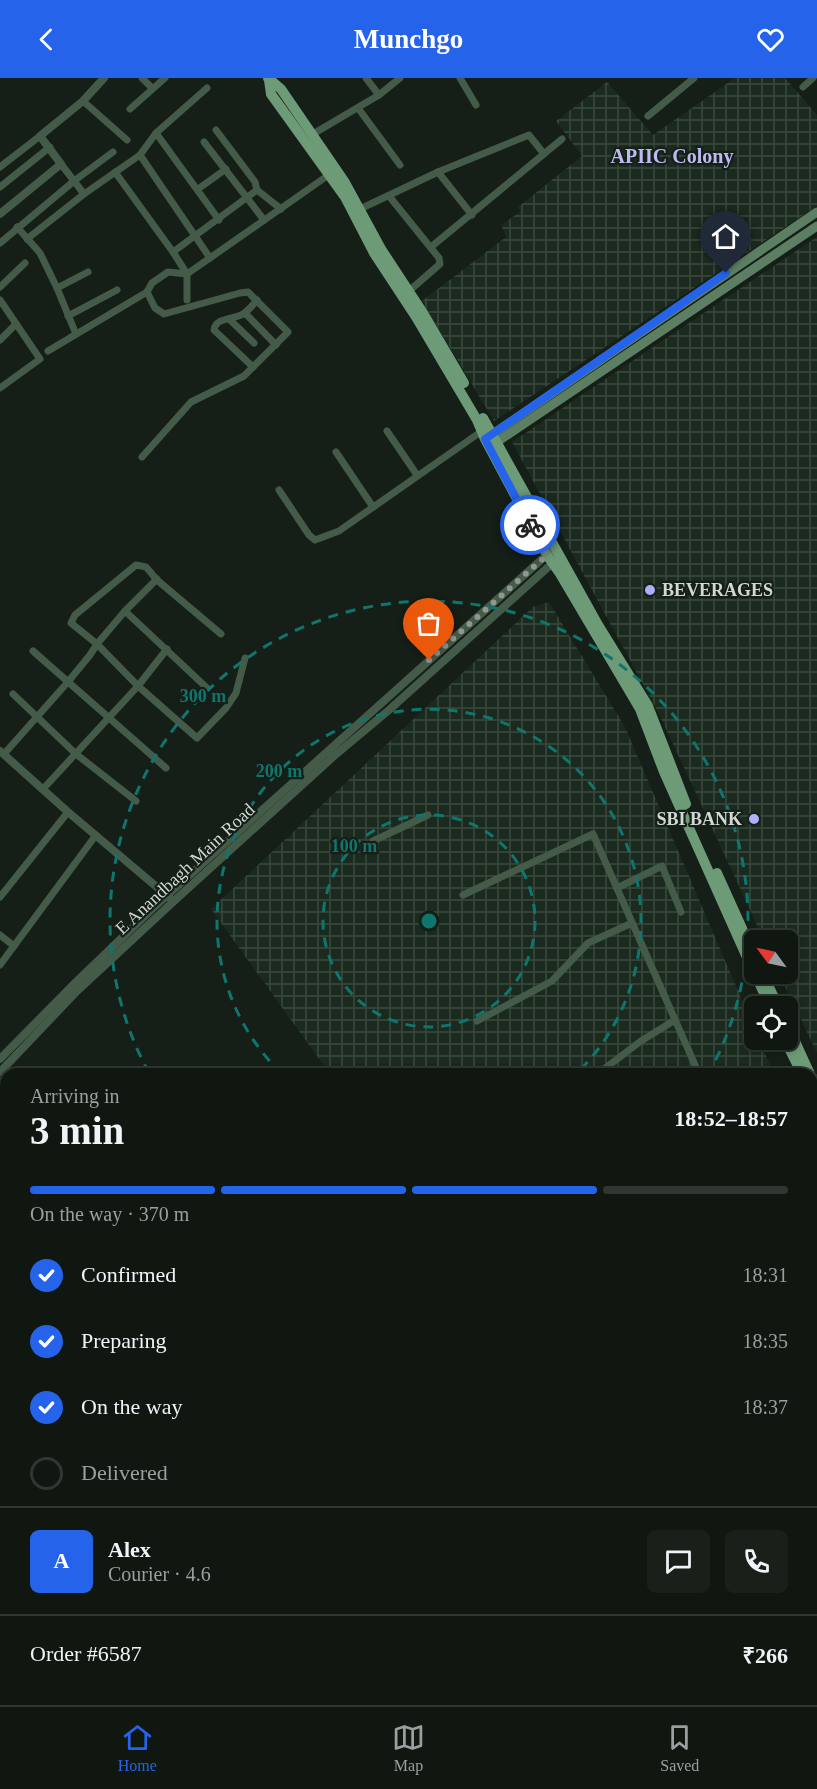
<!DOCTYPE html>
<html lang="en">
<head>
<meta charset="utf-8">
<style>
  body { margin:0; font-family:"Times New Roman",serif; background:#19201a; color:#f1f3f6; height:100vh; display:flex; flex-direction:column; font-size:22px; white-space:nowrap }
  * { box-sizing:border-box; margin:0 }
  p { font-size:20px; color:#9c9f9f }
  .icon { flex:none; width:33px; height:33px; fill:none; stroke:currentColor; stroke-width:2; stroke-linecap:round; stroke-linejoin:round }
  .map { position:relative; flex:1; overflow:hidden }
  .side { position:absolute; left:0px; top:990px; width:818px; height:638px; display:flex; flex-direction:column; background:#101711; border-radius:18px 18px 0 0; box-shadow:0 3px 9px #0003,0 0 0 2px #303631 }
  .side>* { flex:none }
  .needle { width:39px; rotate:303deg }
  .fabs { position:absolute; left:744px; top:852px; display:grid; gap:12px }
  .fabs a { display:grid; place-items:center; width:54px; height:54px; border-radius:9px; background:#101711; box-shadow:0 3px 9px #0003,0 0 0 2px #303631; font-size:30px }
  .pin { position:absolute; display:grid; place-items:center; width:51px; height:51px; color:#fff; margin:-62px -26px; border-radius:50% 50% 50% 0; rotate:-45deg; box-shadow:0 0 6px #0007 }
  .pin .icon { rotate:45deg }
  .courier { position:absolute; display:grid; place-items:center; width:60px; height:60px; margin:-30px; border:4px solid #2563eb; border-radius:50%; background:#fff; color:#222; box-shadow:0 2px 8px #0007 }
  .summary em { font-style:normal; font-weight:700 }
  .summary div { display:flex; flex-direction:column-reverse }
  .summary { display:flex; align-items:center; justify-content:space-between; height:102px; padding:0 30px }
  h1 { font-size:39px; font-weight:700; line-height:45px }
  .bar { display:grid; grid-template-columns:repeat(4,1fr); gap:9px 6px; align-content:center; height:72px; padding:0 30px }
  .bar i { height:8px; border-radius:4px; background:#303631 }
  .bar .current { background:#2563eb }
  .bar p { grid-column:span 4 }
  .line { display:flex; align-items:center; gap:15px; padding:0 30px; border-top:2px solid #303631 }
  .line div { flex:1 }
  .round { display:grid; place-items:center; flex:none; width:63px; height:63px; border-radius:9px; background:#19201a }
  ol { padding:0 30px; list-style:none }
  li { display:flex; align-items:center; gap:18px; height:66px }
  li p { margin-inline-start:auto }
  li .icon { padding:6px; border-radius:50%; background:#2563eb; color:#fff; stroke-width:4 }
  li:last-child { color:#9c9f9f }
  li i { width:33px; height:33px; border:3px solid #303631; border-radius:50% }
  header { display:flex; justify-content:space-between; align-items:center; height:78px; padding:0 30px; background:#2563eb; color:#fff; font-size:27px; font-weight:700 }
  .dock { display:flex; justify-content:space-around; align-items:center; height:84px; border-top:2px solid #303631; background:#101711; font-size:16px; color:#9c9f9f }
  .dock a { display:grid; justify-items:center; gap:3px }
  .dock .current { color:#2563eb }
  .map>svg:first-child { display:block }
  .industrial { fill:url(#industrial-grid) }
  .green { fill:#3f3d60 }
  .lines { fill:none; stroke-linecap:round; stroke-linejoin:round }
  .minor { stroke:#455b4a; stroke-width:7 }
  .tertiary { stroke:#455b4a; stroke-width:8 }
  .secondary { stroke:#5c7f63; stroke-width:9 }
  .primary { stroke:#6d9b77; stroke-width:10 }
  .done { stroke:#8f9791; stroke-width:6; stroke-dasharray:0 10.8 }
  .route { stroke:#2563eb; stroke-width:8 }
  .ring { fill:none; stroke:#0f766e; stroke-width:3; stroke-dasharray:10 8 }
  .poi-dot { fill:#b0adfa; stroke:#151f17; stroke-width:2 }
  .labels { text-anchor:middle; stroke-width:4.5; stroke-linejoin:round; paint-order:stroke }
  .poi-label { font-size:18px; font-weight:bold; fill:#d1d8d3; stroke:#151f17; text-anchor:start }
  .street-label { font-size:18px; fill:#d1d8d3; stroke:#151f17 }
  .neighbourhood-label { font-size:20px; font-weight:bold; fill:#bcbbf4; stroke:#151f17 }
  .centre { fill:#0f766e; stroke:#151f17; stroke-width:3 }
  .ring-label { font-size:18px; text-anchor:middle; font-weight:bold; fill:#0f766e; stroke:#151f17; stroke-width:4.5; stroke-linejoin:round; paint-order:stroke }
</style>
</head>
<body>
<header><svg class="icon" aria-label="back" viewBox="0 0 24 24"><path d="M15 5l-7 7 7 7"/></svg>Munchgo<svg class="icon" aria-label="heart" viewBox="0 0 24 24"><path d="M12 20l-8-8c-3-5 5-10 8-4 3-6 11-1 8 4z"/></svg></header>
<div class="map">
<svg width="817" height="1627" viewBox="0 0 817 1627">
  <defs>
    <pattern id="industrial-grid" width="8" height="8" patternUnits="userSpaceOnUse" patternTransform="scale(1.5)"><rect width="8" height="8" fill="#1b2a1e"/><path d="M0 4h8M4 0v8" fill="none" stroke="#3b483e"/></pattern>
  </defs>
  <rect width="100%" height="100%" fill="#151f17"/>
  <g class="industrial">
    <polygon points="735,0 785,0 817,37 817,128 494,343 422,223 506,159 501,147 520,134 518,129 582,78 556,43 607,4 653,57"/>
    <polygon points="817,159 817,975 779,896 788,896 788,862 764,862 659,636 512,364"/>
    <polygon points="549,524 625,649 754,950 754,962 759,962 774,996 330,996 211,831 533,529"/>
  </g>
  <polygon class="green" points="812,1279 817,1286 817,1311 812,1316"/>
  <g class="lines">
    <g class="minor">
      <polyline points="142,0 152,10"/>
      <polyline points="366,0 379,17"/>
      <polyline points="460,0 476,27"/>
      <polyline points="803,9 813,0"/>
      <polyline points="83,23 127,62"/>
      <polyline points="358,30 400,87"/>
      <polyline points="130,31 165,0"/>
      <polyline points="648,38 694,0"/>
      <polyline points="156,55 219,142"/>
      <polyline points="313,56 379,17 400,0"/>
      <polyline points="204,64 264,142"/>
      <polyline points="140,77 210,180"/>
      <polyline points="61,86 84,116"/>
      <polyline points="0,89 40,58"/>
      <polyline points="115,94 173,174 187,196 187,222"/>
      <polyline points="438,94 472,137"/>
      <polyline points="0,109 50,69"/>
      <polyline points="198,111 226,91"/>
      <polyline points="257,112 281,131"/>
      <polyline points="389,118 439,180 440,186 409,213"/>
      <polyline points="360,131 438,94 529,57 544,76"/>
      <polyline points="17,149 40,175 57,210 76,256"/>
      <polyline points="27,161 84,116 140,77 156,55 207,10"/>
      <polyline points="0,165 74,103 113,74"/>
      <polyline points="431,169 562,61"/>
      <polyline points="173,174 257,112 255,104 216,52"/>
      <polyline points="0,209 25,185"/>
      <polyline points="57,210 88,194"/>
      <polyline points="0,222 40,281 0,310"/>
      <polyline points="245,235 276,267"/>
      <polyline points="68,238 117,212"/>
      <polyline points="229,241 254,265"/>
      <polyline points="0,262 16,246"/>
      <polyline points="48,273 147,214 152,205 168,194 187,196 330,96"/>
      <path d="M253,289L214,252C216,239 233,242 243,236C248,233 253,227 257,222"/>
      <polyline points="387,353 417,397"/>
      <polyline points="336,374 373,429"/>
      <polyline points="142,379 191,324 244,298 288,254 248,214 240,215 164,236 155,230 147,214"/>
      <polyline points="279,412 309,457 315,462 339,453 482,353"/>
      <polyline points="125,533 207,610"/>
      <polyline points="221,556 157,502 146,489 136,487 75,537 71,545 97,566 138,608 197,660 226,630 236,615 245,580"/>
      <polyline points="33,573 166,690"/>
      <polyline points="13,616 76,676 136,723"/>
      <polyline points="4,676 67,605 90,577 97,566 125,533 157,501"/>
      <polyline points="44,710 138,608 167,571"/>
      <polyline points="373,763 428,737"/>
      <polyline points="617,810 662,788 681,834"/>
      <polyline points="463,817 593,756 699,996"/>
      <polyline points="0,819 68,734"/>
      <polyline points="0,857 14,868"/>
      <polyline points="0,887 96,757"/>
      <polyline points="477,943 552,903 588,865 632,845"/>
      <polyline points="595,996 600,994 641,963 675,942"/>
      <polyline points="0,1054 6,1059"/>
      <polyline points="0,1100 6,1106"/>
      <polyline points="812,1112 817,1108"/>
      <polyline points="0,1120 6,1113"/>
      <polyline points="812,1122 817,1117"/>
      <polyline points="0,1193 6,1202"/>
      <polyline points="0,1295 6,1291"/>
      <polyline points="0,1348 6,1345"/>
      <polyline points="0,1435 6,1432"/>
      <polyline points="0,1470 6,1485"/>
      <polyline points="0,1507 6,1505"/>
      <polyline points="0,1546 6,1544"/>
      <polyline points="0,1568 6,1565"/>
      <polyline points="0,1615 6,1612"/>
      <polyline points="30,1622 33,1627"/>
      <polyline points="73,1622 76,1627"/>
      <polyline points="113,1622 115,1627"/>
      <polyline points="137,1622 139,1627"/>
      <polyline points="161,1622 162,1627"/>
      <polyline points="177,1622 178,1627"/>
      <polyline points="229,1622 232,1627"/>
      <polyline points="270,1622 273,1627"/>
      <polyline points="320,1622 321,1622"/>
      <polyline points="373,1622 382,1627"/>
      <polyline points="425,1627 427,1622"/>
    </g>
    <g class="tertiary">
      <polyline points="0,136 61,86 40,58 83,23 104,0"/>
      <polyline points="0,673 68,734 171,821"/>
      <polyline points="0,981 72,908 152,831 551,473"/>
      <polyline points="0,994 77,913 174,823 334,678 389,632 556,482"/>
    </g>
    <g class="secondary">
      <polyline points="487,360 817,134"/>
      <polyline points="491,368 817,148"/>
    </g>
    <g class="primary">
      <polyline points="268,0 281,11 344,103 381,171 423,235 464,305"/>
      <polyline points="269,2 271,16 345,119 374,175 416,239 477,342 485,361 547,477 559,494 640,631 664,694 754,895"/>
      <polyline points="483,340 598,547 648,628 686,726"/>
      <polyline points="717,795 754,877"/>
      <polyline points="755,896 770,928"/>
      <polyline points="763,896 778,928"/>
      <polyline points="788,948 810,996"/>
      <polyline points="785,962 802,996"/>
      <polyline points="812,999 817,1010"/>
      <polyline points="812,1017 817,1029"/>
    </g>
  </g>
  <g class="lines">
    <polyline class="done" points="429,582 547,477 530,447"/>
    <polyline class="route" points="530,447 485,361 726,195"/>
  </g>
  <g class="ring">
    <circle cx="429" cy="843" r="106"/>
    <path d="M282 996A212 212 0 1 1 576 996"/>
    <path d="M149 995A319 319 0 1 1 709 995"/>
  </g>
  <g class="poi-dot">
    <circle cx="650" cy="512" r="6"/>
    <circle cx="754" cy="741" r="6"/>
  </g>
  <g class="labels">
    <g class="poi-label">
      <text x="662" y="518">BEVERAGES</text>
      <text x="742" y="747" text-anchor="end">SBI BANK</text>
    </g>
    <g class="street-label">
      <text transform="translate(185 791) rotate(-43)" y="6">E Anandbagh Main Road</text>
    </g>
    <g class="neighbourhood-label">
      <text x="672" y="85">APIIC Colony</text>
    </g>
  </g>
  <circle cx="429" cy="843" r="9" class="centre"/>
  <g class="ring-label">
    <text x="203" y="624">300 m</text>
    <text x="279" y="699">200 m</text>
    <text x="354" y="774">100 m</text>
  </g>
</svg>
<div class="fabs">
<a><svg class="needle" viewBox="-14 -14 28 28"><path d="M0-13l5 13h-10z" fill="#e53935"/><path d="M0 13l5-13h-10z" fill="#9c9f9f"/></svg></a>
<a><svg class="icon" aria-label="locate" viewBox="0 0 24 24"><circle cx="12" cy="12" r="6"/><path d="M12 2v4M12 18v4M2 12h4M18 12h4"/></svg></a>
</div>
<div class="pin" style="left:429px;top:582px;background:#ea580c"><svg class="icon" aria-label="bag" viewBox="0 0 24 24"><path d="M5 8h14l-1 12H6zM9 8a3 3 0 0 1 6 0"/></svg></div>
<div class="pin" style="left:726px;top:195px;background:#1f2937"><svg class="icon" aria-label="home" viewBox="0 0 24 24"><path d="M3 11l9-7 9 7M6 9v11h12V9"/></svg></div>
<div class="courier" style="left:530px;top:447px"><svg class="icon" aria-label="bike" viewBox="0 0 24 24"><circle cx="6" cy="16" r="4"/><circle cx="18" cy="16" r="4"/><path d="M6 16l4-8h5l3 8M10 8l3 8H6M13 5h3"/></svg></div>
<section class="side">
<div class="summary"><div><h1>3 min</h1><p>Arriving in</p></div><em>18:52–18:57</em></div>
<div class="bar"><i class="current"></i><i class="current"></i><i class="current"></i><i></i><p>On the way · 370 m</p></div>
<ol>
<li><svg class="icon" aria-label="check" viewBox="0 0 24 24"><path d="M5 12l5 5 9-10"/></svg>Confirmed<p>18:31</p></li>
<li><svg class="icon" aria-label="check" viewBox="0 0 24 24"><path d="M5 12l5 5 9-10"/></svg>Preparing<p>18:35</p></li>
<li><svg class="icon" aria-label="check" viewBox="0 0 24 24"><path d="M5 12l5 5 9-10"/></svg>On the way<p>18:37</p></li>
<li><i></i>Delivered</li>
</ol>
<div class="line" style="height:108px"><b class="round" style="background:#2563eb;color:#fff">A</b><div><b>Alex</b><p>Courier · 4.6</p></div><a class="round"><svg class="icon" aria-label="chat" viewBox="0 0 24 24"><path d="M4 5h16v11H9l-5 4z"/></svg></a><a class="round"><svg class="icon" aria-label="phone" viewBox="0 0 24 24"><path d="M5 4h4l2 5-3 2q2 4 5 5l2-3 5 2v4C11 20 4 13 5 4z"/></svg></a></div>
<div class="line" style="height:78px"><div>Order #6587</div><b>₹266</b></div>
</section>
</div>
<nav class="dock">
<a class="current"><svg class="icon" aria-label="home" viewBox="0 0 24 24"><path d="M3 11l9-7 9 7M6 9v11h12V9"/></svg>Home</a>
<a><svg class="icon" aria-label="map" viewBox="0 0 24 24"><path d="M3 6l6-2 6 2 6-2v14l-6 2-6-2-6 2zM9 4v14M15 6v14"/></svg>Map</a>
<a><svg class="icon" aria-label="saved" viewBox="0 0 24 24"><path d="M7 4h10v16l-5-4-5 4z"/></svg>Saved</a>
</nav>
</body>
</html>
